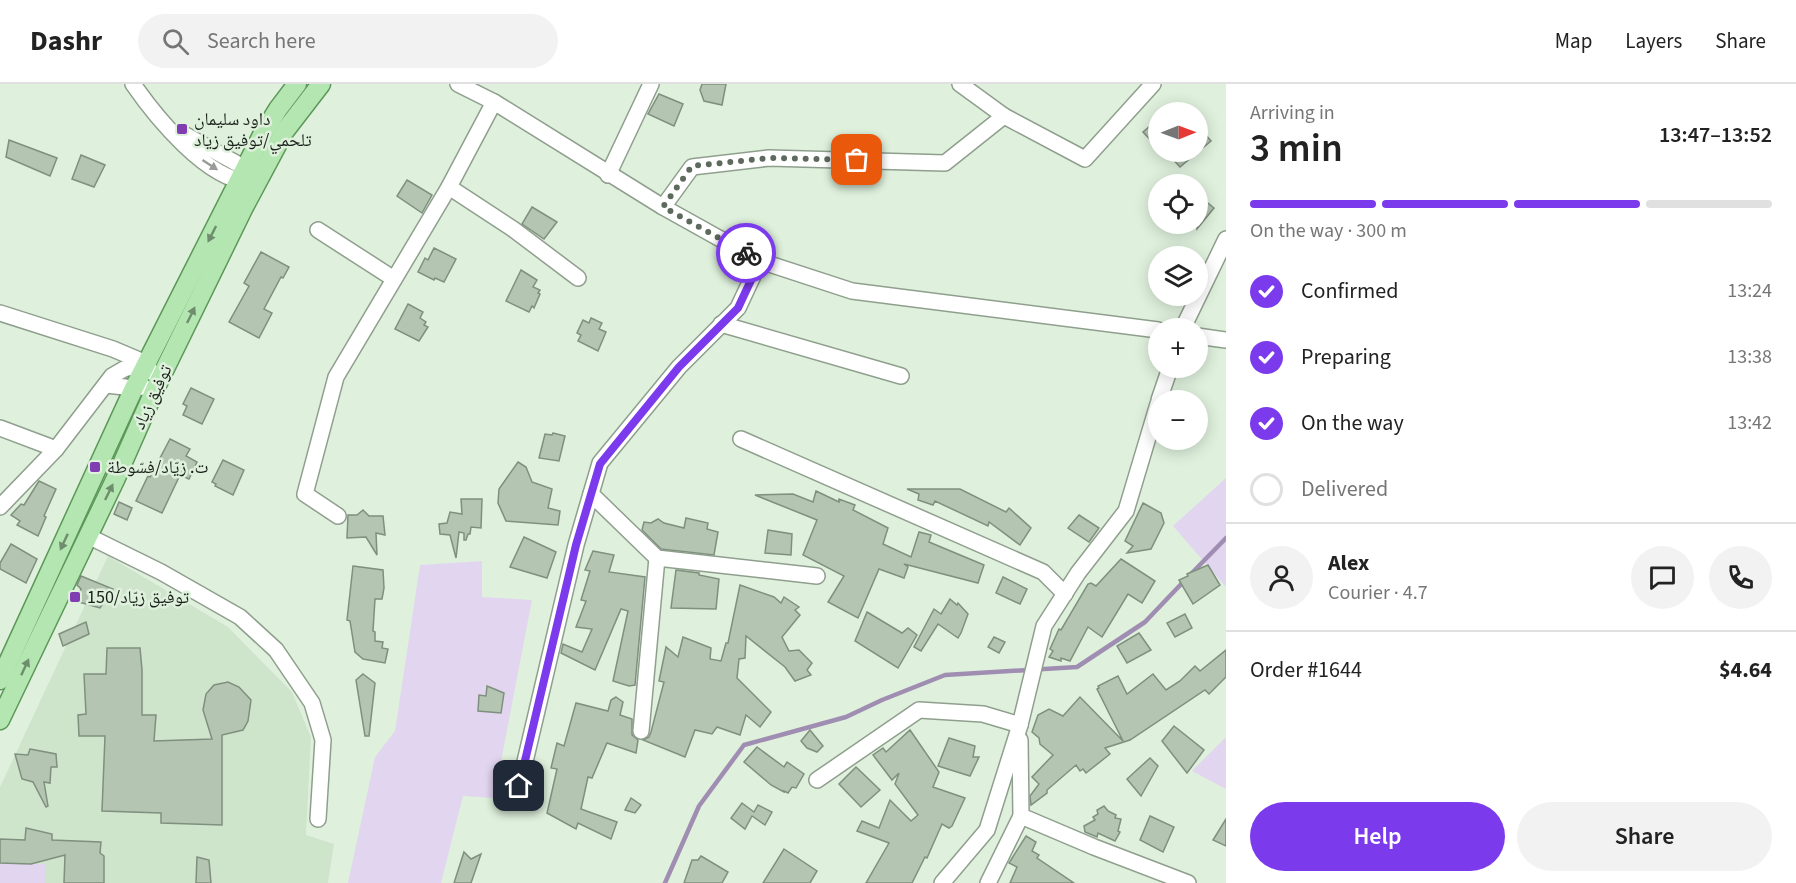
<!DOCTYPE html>
<html lang="en">
<head>
<meta charset="utf-8">
<style>
  body { margin:0; font-family:"Source Sans 3","Noto Naskh Arabic",sans-serif; background:#f2f2f2; color:#222; height:100vh; display:flex; flex-direction:column; font-size:22px; white-space:nowrap }
  * { box-sizing:border-box; margin:0 }
  p { font-size:20px; color:#767676 }
  .icon { flex:none; width:33px; height:33px; fill:none; stroke:currentColor; stroke-width:2; stroke-linecap:round; stroke-linejoin:round }
  .map { position:relative; flex:1; overflow:hidden }
  .panel { display:flex; flex-direction:column; background:#fff; width:570px }
  .panel>* { flex:none }
  .needle { width:39px; rotate:89deg }
  .tools { position:absolute; left:1148px; top:18px; display:grid; gap:12px }
  .tools a { display:grid; place-items:center; width:60px; height:60px; border-radius:50%; background:#fff; box-shadow:0 3px 15px #0003; font-size:30px }
  .pin { position:absolute; display:grid; place-items:center; width:51px; height:51px; color:#fff; margin:-26px; border-radius:12px; box-shadow:0 3px 9px #0006 }
  .courier { position:absolute; display:grid; place-items:center; width:60px; height:60px; margin:-30px; border:4px solid #7c3aed; border-radius:50%; background:#fff; color:#222; box-shadow:0 2px 8px #0007 }
  .headline em { font-style:normal; font-weight:600 }
  .headline div { display:flex; flex-direction:column-reverse }
  .headline { display:flex; align-items:center; justify-content:space-between; height:102px; padding:0 24px }
  h1 { font-size:39px; font-weight:600; line-height:45px }
  .bar { display:grid; grid-template-columns:repeat(4,1fr); gap:9px 6px; align-content:center; height:72px; padding:0 24px }
  .bar i { height:8px; border-radius:4px; background:#e0e0e0 }
  .bar .selected { background:#7c3aed }
  .bar p { grid-column:span 4 }
  .line { display:flex; align-items:center; gap:15px; padding:0 24px; border-top:2px solid #e0e0e0 }
  .line div { flex:1 }
  .round { display:grid; place-items:center; flex:none; width:63px; height:63px; border-radius:32px; background:#f2f2f2 }
  ol { padding:0 24px; list-style:none }
  li { display:flex; align-items:center; gap:18px; height:66px }
  li p { margin-inline-start:auto }
  li .icon { padding:6px; border-radius:50%; background:#7c3aed; color:#fff; stroke-width:4 }
  li:last-child { color:#767676 }
  li i { width:33px; height:33px; border:3px solid #e0e0e0; border-radius:50% }
  .cta { display:flex; gap:12px; margin-top:auto; padding:12px 24px }
  .cta a { flex:1; height:69px; border-radius:36px; background:#7c3aed; color:#fff; font-size:24px; font-weight:600; line-height:69px; text-align:center }
  .cta a+a { background:#f2f2f2; color:#222 }
  header { display:flex; align-items:center; gap:36px; box-sizing:border-box; height:84px; padding:0 30px; background:#fff; border-bottom:2px solid #e0e0e0 }
  header strong { font-size:28px }
  nav { display:flex; gap:33px; margin-inline-start:auto; font-size:21px }
  .search { width:420px; height:54px; background:#f2f2f2; display:flex; align-items:center; gap:15px; box-sizing:border-box; padding:0 21px; border-radius:33px; color:#767676; font-size:22px }
  main { display:flex; flex:1; min-height:0 }
  .map>svg:first-child { display:block }
  .built { fill:#cee5cc }
  .green { fill:#e2d5f0 }
  .lines { fill:none; stroke-linecap:round; stroke-linejoin:round }
  .stream { stroke:#a08eb2; stroke-width:4.5 }
  .building { fill:#b4c5b2; stroke:#7f907e; stroke-width:1.5 }
  .minor-casing { stroke:#8f9f8d; stroke-width:18 }
  .major-casing { stroke:#5c9759; stroke-width:21 }
  .minor { stroke:#fff; stroke-width:15 }
  .major { stroke:#b3e6b0; stroke-width:18 }
  .oneway { fill:#989b98 }
  .oneway2 { fill:#6e8d6c }
  .done { stroke:#5f6a5e; stroke-width:6; stroke-dasharray:0 10.8 }
  .route { stroke:#7c3aed; stroke-width:8 }
  .poi-dot { fill:#803db1; stroke:#dff1dd; stroke-width:2 }
  .labels { text-anchor:middle; stroke-width:5; stroke-linejoin:round; paint-order:stroke }
  .poi-label { font-size:18px; fill:#1a211a; stroke:#dff1dd; text-anchor:start }
  .street-label { font-size:18px; fill:#1a211a; stroke:#dff1dd }
</style>
</head>
<body>
<header>
<strong>Dashr</strong>
<div class="search"><svg class="icon" aria-label="search" viewBox="0 0 24 24"><circle cx="10" cy="10" r="6"/><path d="M15 15l6 6"/></svg>Search here</div>
<nav><a>Map</a><a>Layers</a><a>Share</a></nav>
</header>
<main>
<div class="map">
<svg width="1226" height="799" viewBox="0 0 1226 799">
  <rect width="100%" height="100%" fill="#dff1dd"/>
  <polygon class="built" points="108,472 228,543 292,608 311,653 306,751 334,760 328,799 0,799 0,703"/>
  <g class="green">
    <polygon points="1226,394 1226,503 1173,442"/>
    <polygon points="482,477 482,513 532,516 494,714 463,712 441,799 348,799 375,673 395,647 420,481"/>
    <polygon points="1226,653 1226,705 1192,687"/>
    <polygon points="0,779 45,780 45,799 0,799"/>
  </g>
  <g class="lines">
    <g class="stream">
      <polyline points="1191,490 1226,454"/>
      <polyline points="665,799 699,722 744,661 846,633 882,616 945,591 1077,583 1145,538 1185,496"/>
    </g>
  </g>
  <g class="building">
    <polygon points="702,0 726,0 722,21 704,17 700,6"/>
    <polygon points="659,10 683,20 674,42 648,30"/>
    <polygon points="1158,35 1158,64 1143,48"/>
    <polygon points="1197,41 1211,57 1180,83 1166,68 1197,68"/>
    <polygon points="9,56 57,74 50,92 6,73"/>
    <polygon points="81,71 105,81 94,103 72,95"/>
    <polygon points="407,96 432,111 422,129 397,112"/>
    <polygon points="1197,110 1214,124 1197,145"/>
    <polygon points="532,123 557,138 544,155 522,140"/>
    <polygon points="434,164 456,175 444,198 435,194 434,196 418,188 425,174 428,176"/>
    <polygon points="261,168 289,183 283,194 281,193 264,225 272,229 259,254 229,238 249,202 244,199"/>
    <polygon points="521,186 537,196 533,203 540,206 538,209 540,210 534,224 532,222 529,228 506,217"/>
    <polygon points="408,220 423,228 420,234 426,238 424,241 428,243 419,257 395,245"/>
    <polygon points="591,234 602,239 599,245 606,248 598,267 578,257 581,251 577,249 583,236 589,239"/>
    <polygon points="191,304 214,315 202,340 183,331 187,322 183,320"/>
    <polygon points="553,349 565,352 559,377 539,374 545,350 552,351"/>
    <polygon points="170,355 190,365 186,372 197,378 189,395 180,391 162,429 136,417 148,392 150,393"/>
    <polygon points="223,376 244,386 233,411 215,402 216,400 212,398"/>
    <polygon points="518,378 526,383 532,398 552,405 548,424 560,427 558,441 506,437 498,419 499,405"/>
    <polygon points="39,397 56,405 44,432 46,433 38,452 17,441 20,437 11,431 21,420 24,421"/>
    <polygon points="907,405 960,405 1006,428 1009,424 1031,444 1020,461 989,438 988,442 935,417 933,421 918,416 919,410"/>
    <polygon points="816,407 839,418 839,415 855,421 853,426 888,444 883,460 911,473 919,448 931,451 929,458 984,481 978,499 904,480 908,483 904,494 879,485 858,534 828,518 844,492 803,471 817,436 755,411 793,410 813,418"/>
    <polygon points="461,415 482,415 481,444 471,443 470,450 468,450 466,456 464,456 464,449 459,448 456,474 450,451 440,450 439,440 447,439 450,428 462,430"/>
    <polygon points="119,418 132,424 127,436 114,430"/>
    <polygon points="1143,419 1161,429 1164,439 1151,465 1127,469 1133,462 1125,457"/>
    <polygon points="363,426 369,432 383,432 385,451 376,449 377,471 366,453 347,454 348,431 357,431"/>
    <polygon points="1079,431 1099,444 1089,458 1068,444"/>
    <polygon points="686,434 708,439 707,445 718,448 714,471 661,465 642,446 644,438 651,439 658,435 664,439 684,444"/>
    <polygon points="768,446 792,450 791,471 765,469"/>
    <polygon points="524,453 556,468 547,494 510,483"/>
    <polygon points="11,460 37,475 26,499 0,485 0,479"/>
    <polygon points="593,467 614,471 609,488 645,493 635,601 629,602 613,597 628,527 621,525 595,586 561,569 563,560 582,568 592,545 576,543 586,517 581,516 590,487 585,486"/>
    <polygon points="1121,475 1155,497 1142,519 1128,510 1102,553 1088,543 1070,577 1061,574 1061,577 1049,573 1053,567 1050,565 1059,545 1061,546 1088,500 1091,499 1096,502"/>
    <polygon points="1208,481 1220,501 1193,520 1179,496 1188,492 1187,490"/>
    <polygon points="353,482 383,486 384,504 382,515 375,515 373,547 375,548 375,557 383,558 382,564 388,565 385,579 363,575 355,568 350,537 347,536"/>
    <polygon points="676,486 699,489 699,491 719,495 716,525 671,524"/>
    <polygon points="81,492 113,505 100,524 75,517 81,505 77,501"/>
    <polygon points="1003,493 1027,505 1020,520 996,509"/>
    <polygon points="740,501 774,513 781,519 784,513 799,523 795,526 800,531 782,553 789,567 799,566 812,579 807,586 811,591 795,597 785,583 746,552 745,574 739,575 737,594 771,628 760,643 746,631 740,651 717,643 712,650 695,646 685,673 643,656 649,653 651,648 664,598 659,597 666,563 678,573 683,553 711,564 710,575 721,577 726,559 728,559"/>
    <polygon points="950,515 957,521 958,519 968,530 961,549 958,554 938,540 921,567 914,563 934,525 941,530"/>
    <polygon points="867,528 902,549 908,544 917,551 898,584 855,557"/>
    <polygon points="1185,530 1192,544 1175,553 1167,539"/>
    <polygon points="86,538 89,550 63,562 59,550"/>
    <polygon points="1139,549 1151,566 1127,579 1117,562"/>
    <polygon points="994,553 1005,558 999,569 988,563"/>
    <polygon points="107,564 140,564 142,586 142,631 156,631 154,657 212,655 203,626 206,610 214,601 228,598 239,603 251,616 248,637 243,646 222,651 222,741 161,739 161,729 102,727 105,652 79,652 78,631 86,630 84,590 106,590"/>
    <polygon points="1226,566 1226,593 1209,610 1205,606 1130,656 1105,664 1110,670 1086,689 1083,685 1080,687 1076,681 1047,706 1047,709 1031,721 1030,712 1039,700 1032,693 1053,671 1040,660 1039,654 1032,648 1038,631 1049,625 1063,632 1080,613 1123,657 1097,605 1099,604 1098,602 1118,592 1127,610 1153,590 1166,606 1180,597 1195,582 1200,587"/>
    <polygon points="363,590 375,599 369,652 365,652 356,596"/>
    <polygon points="487,602 504,609 501,629 478,627 479,611 486,612"/>
    <polygon points="616,613 623,618 620,631 632,635 632,651 638,656 636,669 607,659 592,694 588,693 581,725 617,738 611,755 578,739 576,745 547,729 557,685 551,684 557,659 564,662 576,619 608,627 611,616"/>
    <polygon points="1174,642 1204,666 1187,689 1162,657"/>
    <polygon points="810,646 823,662 817,668 807,664 801,657"/>
    <polygon points="910,646 939,688 933,703 965,714 952,742 949,744 942,740 927,774 925,773 912,799 866,799 889,759 857,747 862,737 879,744 890,716 911,737 918,731 895,700 899,689 892,696 873,671 883,664 886,668"/>
    <polygon points="949,654 975,662 973,673 979,673 970,692 938,682"/>
    <polygon points="757,663 784,683 787,678 804,690 796,704 792,703 788,709 784,707 784,708 771,701 744,678"/>
    <polygon points="30,665 56,670 57,683 51,683 50,699 44,698 48,722 46,723 33,698 22,695 15,670 28,671"/>
    <polygon points="1150,674 1158,682 1141,712 1127,695"/>
    <polygon points="856,683 880,706 861,723 839,700"/>
    <polygon points="631,714 641,721 635,729 625,726"/>
    <polygon points="742,719 754,728 758,721 772,728 765,741 752,732 745,745 731,734"/>
    <polygon points="1104,722 1108,727 1116,731 1115,734 1121,735 1118,747 1120,748 1115,757 1098,749 1097,753 1085,748 1084,742 1095,736 1093,733 1098,730 1097,726"/>
    <polygon points="1150,732 1174,743 1163,768 1140,756"/>
    <polygon points="1226,735 1226,762 1213,756"/>
    <polygon points="26,744 52,750 52,756 101,758 100,769 104,772 104,799 64,799 65,771 31,780 0,779 0,755 25,756"/>
    <polygon points="1026,752 1036,758 1032,767 1039,771 1037,774 1074,799 1010,799 1017,783 1009,779"/>
    <polygon points="784,765 817,787 810,799 763,799"/>
    <polygon points="464,768 471,775 481,770 471,799 454,799"/>
    <polygon points="701,772 728,788 722,799 684,799 692,776 698,776"/>
    <polygon points="197,773 209,776 211,799 196,799"/>
  </g>
  <g class="lines">
    <g class="minor-casing">
      <g id="minor">
        <path d="M133,0C155,32 207,96 249,98"/>
        <polyline points="458,0 494,18 663,123 760,177 852,207 1158,246"/>
        <polyline points="960,0 1004,32"/>
        <polyline points="182,49 245,84 252,93"/>
        <polyline points="608,91 651,0"/>
        <polyline points="449,103 513,145 578,194"/>
        <polyline points="663,123 692,83 769,74 945,79 1004,32 1085,75 1153,0"/>
        <polyline points="318,146 394,195"/>
        <polyline points="0,229 113,265 146,279 151,288"/>
        <polyline points="721,240 901,292"/>
        <polyline points="1183,244 1226,155"/>
        <polyline points="1197,252 1226,256"/>
        <polyline points="106,301 134,304 144,303"/>
        <polyline points="1159,316 1170,284"/>
        <polyline points="0,344 56,365"/>
        <polyline points="741,355 1043,488 1065,510"/>
        <polyline points="591,410 657,474 817,492"/>
        <polyline points="0,423 56,365 112,292 124,285 146,279"/>
        <polyline points="338,432 305,410 336,293 449,103 494,18"/>
        <polyline points="88,452 161,488 240,533 276,566 312,619 323,656 318,735"/>
        <polyline points="641,647 657,474"/>
        <polyline points="817,696 919,626 983,630 1020,641"/>
        <polyline points="519,703 576,461 600,379 679,283 738,224 760,177"/>
        <polyline points="1021,732 1094,763 1188,799"/>
        <polyline points="942,799 987,746 1020,641 1044,542 1078,489 1126,427 1158,320"/>
        <polyline points="988,799 1021,732 1020,656"/>
      </g>
    </g>
    <g class="major-casing">
      <g id="major">
        <polyline points="0,596 134,304 262,51 278,25 297,0"/>
        <polyline points="0,636 115,396 157,301 244,123 284,48 321,0"/>
      </g>
    </g>
    <use href="#minor" class="minor"/>
    <use href="#major" class="major"/>
  </g>
  <defs><path id="oneway-solid" d="M-6-.8H1V-3.2L6.5 0L1 3.2V.8H-6Z" transform="scale(1.5)"/></defs>
  <use class="oneway" href="#oneway-solid" transform="translate(210 81) rotate(33)"/>
  <g class="oneway2">
    <use href="#oneway-solid" transform="translate(212 150) rotate(117)"/>
    <use href="#oneway-solid" transform="translate(191 231) rotate(-64)"/>
    <use href="#oneway-solid" transform="translate(109 408) rotate(-64)"/>
    <use href="#oneway-solid" transform="translate(64 458) rotate(115)"/>
    <use href="#oneway-solid" transform="translate(25 583) rotate(-65)"/>
  </g>
  <g class="lines">
    <polyline class="done" points="746,169 663,123 692,82 769,74 857,76"/>
    <polyline class="route" points="519,702 576,461 600,380 679,283 738,224 760,177 746,169"/>
  </g>
  <g class="poi-dot">
    <rect x="176" y="39" width="12" height="12" rx="3"/>
    <rect x="89" y="377" width="12" height="12" rx="3"/>
    <rect x="69" y="507" width="12" height="12" rx="3"/>
  </g>
  <g class="labels">
    <g class="poi-label">
      <text x="194" y="41">داود سليمان<tspan x="194" dy="21">تلحمي/توفيق زياد</tspan></text>
      <text x="107" y="389">ت. زيّاد/فسّوطة</text>
      <text x="87" y="519">توفيق زيّاد/150</text>
    </g>
    <g class="street-label">
      <text transform="translate(152 313) rotate(-65)" y="6">توفيق زياد</text>
    </g>
  </g>
</svg>
<div class="tools">
<a><svg class="needle" viewBox="-14 -14 28 28"><path d="M0-13l5 13h-10z" fill="#e53935"/><path d="M0 13l5-13h-10z" fill="#767676"/></svg></a>
<a><svg class="icon" aria-label="locate" viewBox="0 0 24 24"><circle cx="12" cy="12" r="6"/><path d="M12 2v4M12 18v4M2 12h4M18 12h4"/></svg></a>
<a><svg class="icon" aria-label="layers" viewBox="0 0 24 24"><path d="M12 4l9 5-9 5-9-5zM3 14l9 5 9-5"/></svg></a>
<a>+</a>
<a>−</a>
</div>
<div class="pin" style="left:857px;top:76px;background:#ea580c"><svg class="icon" aria-label="bag" viewBox="0 0 24 24"><path d="M5 8h14l-1 12H6zM9 8a3 3 0 0 1 6 0"/></svg></div>
<div class="pin" style="left:519px;top:702px;background:#1f2937"><svg class="icon" aria-label="home" viewBox="0 0 24 24"><path d="M3 11l9-7 9 7M6 9v11h12V9"/></svg></div>
<div class="courier" style="left:746px;top:169px"><svg class="icon" aria-label="bike" viewBox="0 0 24 24"><circle cx="6" cy="16" r="4"/><circle cx="18" cy="16" r="4"/><path d="M6 16l4-8h5l3 8M10 8l3 8H6M13 5h3"/></svg></div>
</div>
<section class="panel">
<div class="headline"><div><h1>3 min</h1><p>Arriving in</p></div><em>13:47–13:52</em></div>
<div class="bar"><i class="selected"></i><i class="selected"></i><i class="selected"></i><i></i><p>On the way · 300 m</p></div>
<ol>
<li><svg class="icon" aria-label="check" viewBox="0 0 24 24"><path d="M5 12l5 5 9-10"/></svg>Confirmed<p>13:24</p></li>
<li><svg class="icon" aria-label="check" viewBox="0 0 24 24"><path d="M5 12l5 5 9-10"/></svg>Preparing<p>13:38</p></li>
<li><svg class="icon" aria-label="check" viewBox="0 0 24 24"><path d="M5 12l5 5 9-10"/></svg>On the way<p>13:42</p></li>
<li><i></i>Delivered</li>
</ol>
<div class="line" style="height:108px"><a class="round"><svg class="icon" aria-label="person" viewBox="0 0 24 24"><circle cx="12" cy="8" r="4"/><path d="M4 21q1-7 8-7t8 7"/></svg></a><div><b>Alex</b><p>Courier · 4.7</p></div><a class="round"><svg class="icon" aria-label="chat" viewBox="0 0 24 24"><path d="M4 5h16v11H9l-5 4z"/></svg></a><a class="round"><svg class="icon" aria-label="phone" viewBox="0 0 24 24"><path d="M5 4h4l2 5-3 2q2 4 5 5l2-3 5 2v4C11 20 4 13 5 4z"/></svg></a></div>
<div class="line" style="height:78px"><div>Order #1644</div><b>$4.64</b></div>
<div class="cta"><a>Help</a><a>Share</a></div>
</section>
</main>
</body>
</html>
